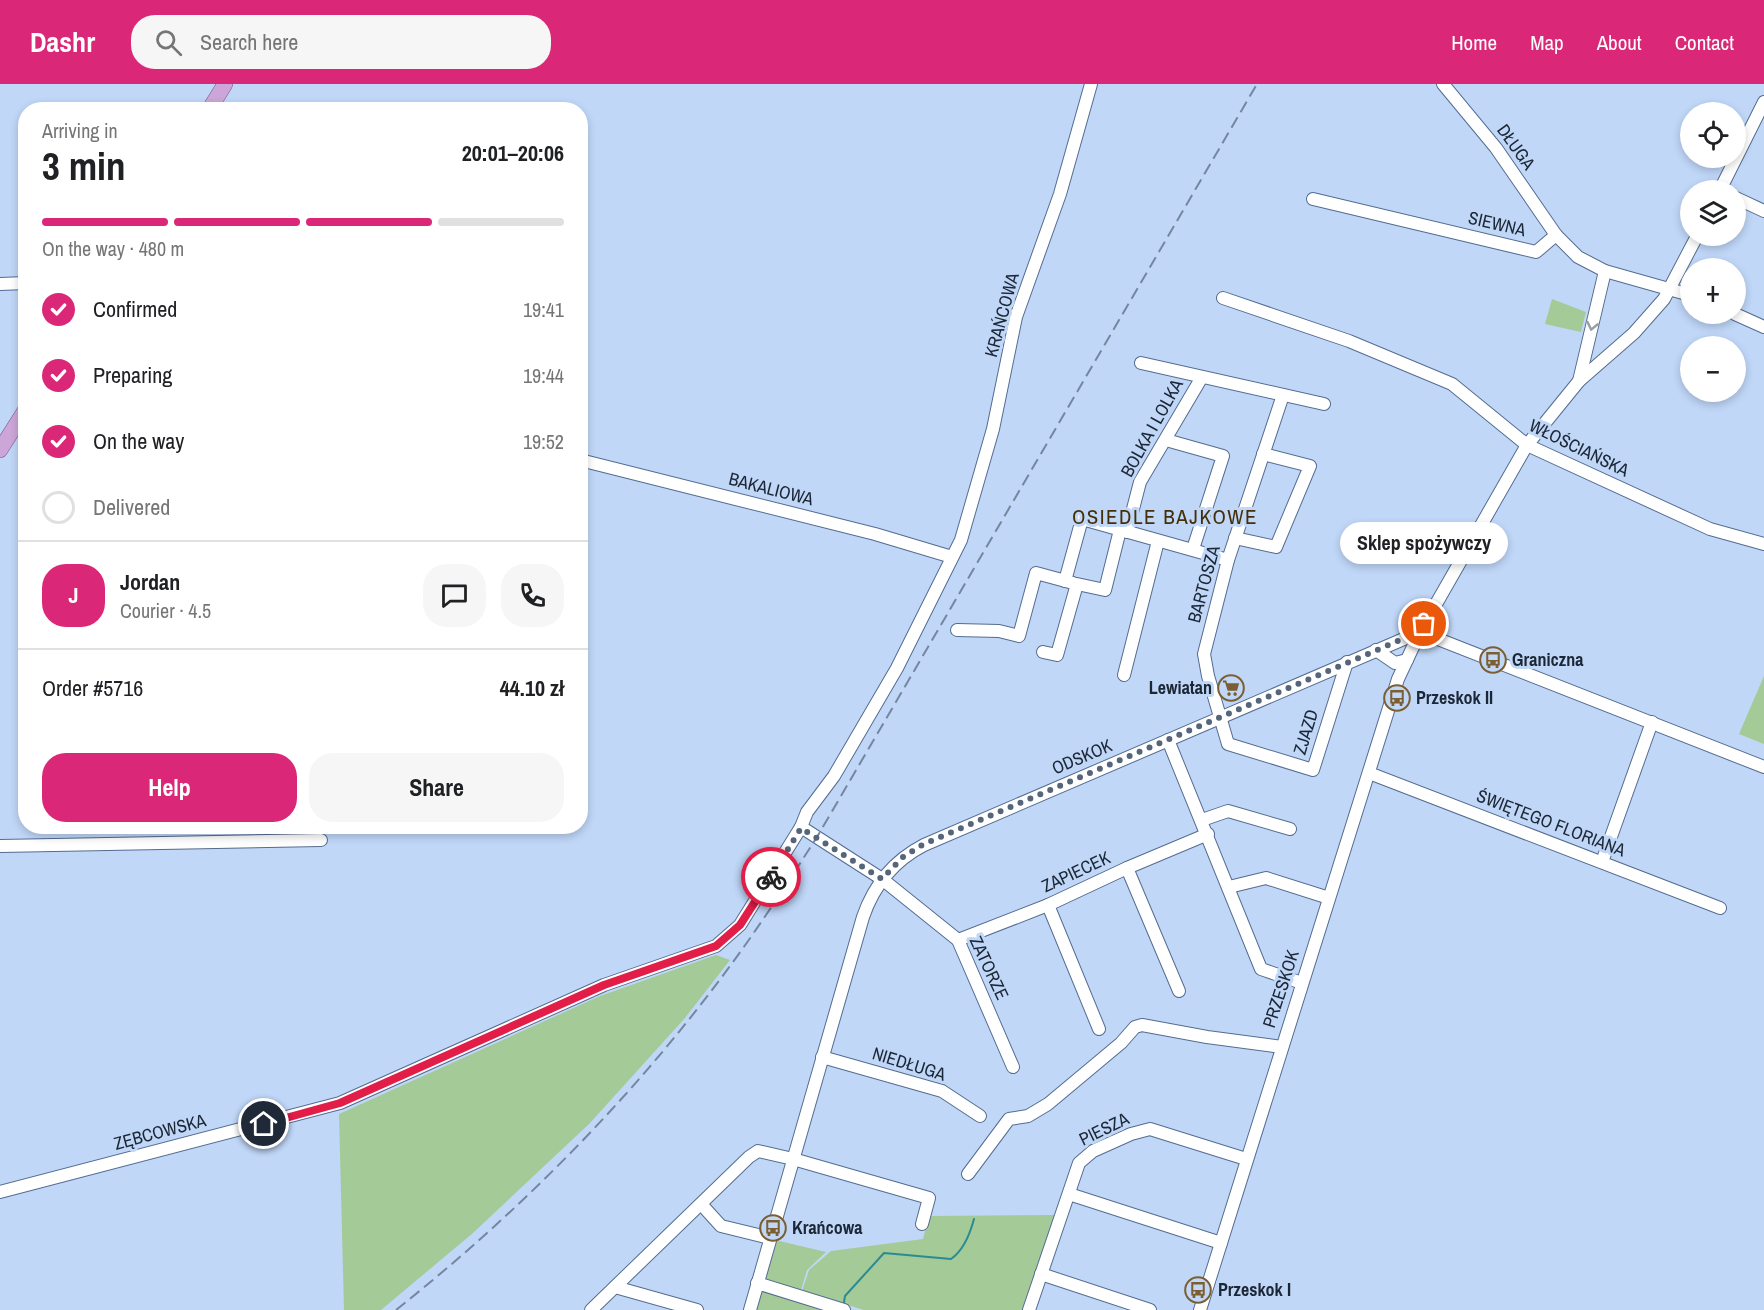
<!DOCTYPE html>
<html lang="en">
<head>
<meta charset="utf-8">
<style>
  body { margin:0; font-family:"Archivo Narrow",sans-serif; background:#f6f6f6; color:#202124; height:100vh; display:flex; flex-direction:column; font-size:22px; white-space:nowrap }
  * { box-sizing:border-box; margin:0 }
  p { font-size:20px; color:#757577 }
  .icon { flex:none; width:33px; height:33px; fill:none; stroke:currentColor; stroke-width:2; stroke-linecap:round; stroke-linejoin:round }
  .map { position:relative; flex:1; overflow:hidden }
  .drawer { position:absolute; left:18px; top:18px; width:570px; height:732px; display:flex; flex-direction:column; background:#fff; border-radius:24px; box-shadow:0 3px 9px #0003 }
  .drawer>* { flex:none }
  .buttons { position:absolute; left:1680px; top:18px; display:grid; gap:12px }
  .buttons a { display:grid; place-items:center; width:66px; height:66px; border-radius:50%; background:#fff; box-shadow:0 3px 9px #0003; font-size:30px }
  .pin { position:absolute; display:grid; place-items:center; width:51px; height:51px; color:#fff; margin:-26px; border:3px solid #fff; border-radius:50%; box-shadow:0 2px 6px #0007 }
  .courier { position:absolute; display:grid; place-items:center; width:60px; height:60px; margin:-30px; border:4px solid #e11d48; border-radius:50%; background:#fff; color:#222; box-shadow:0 2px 8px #0007 }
  .bubble { position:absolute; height:42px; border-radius:21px; background:#fff; box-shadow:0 3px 9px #0003; font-size:20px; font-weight:700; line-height:42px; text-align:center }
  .overview em { font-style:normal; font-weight:700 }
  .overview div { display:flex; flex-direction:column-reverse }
  .overview { display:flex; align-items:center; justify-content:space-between; height:102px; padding:0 24px }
  h1 { font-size:39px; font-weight:700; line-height:45px }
  .bar { display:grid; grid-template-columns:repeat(4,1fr); gap:9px 6px; align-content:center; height:72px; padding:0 24px }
  .bar i { height:8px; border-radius:4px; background:#e0e0e0 }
  .bar .active { background:#db2777 }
  .bar p { grid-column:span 4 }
  .line { display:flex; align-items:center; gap:15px; padding:0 24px; border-top:2px solid #e0e0e0 }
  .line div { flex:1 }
  .round { display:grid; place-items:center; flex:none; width:63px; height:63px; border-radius:24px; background:#f6f6f6 }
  ol { padding:0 24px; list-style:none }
  li { display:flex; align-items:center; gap:18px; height:66px }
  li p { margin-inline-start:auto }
  li .icon { padding:6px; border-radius:50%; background:#db2777; color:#fff; stroke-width:4 }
  li:last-child { color:#757577 }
  li i { width:33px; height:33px; border:3px solid #e0e0e0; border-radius:50% }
  .cta { display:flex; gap:12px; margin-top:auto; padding:12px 24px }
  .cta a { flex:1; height:69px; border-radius:24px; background:#db2777; color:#fff; font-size:24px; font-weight:700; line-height:69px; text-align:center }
  .cta a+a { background:#f6f6f6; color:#202124 }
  header { display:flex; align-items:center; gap:36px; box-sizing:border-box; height:84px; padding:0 30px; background:#db2777; color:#fff }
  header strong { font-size:28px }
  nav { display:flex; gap:33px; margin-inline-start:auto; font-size:21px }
  .search { width:420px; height:54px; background:#f6f6f6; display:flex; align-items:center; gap:15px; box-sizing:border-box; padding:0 21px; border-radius:24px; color:#757577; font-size:22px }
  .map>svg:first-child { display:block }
  .green { fill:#a4ca97 }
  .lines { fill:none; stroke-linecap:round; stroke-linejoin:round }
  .stream { stroke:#2b8b92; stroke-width:2 }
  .minor-casing { stroke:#546c90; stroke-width:14 }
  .major-casing { stroke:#78538e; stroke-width:16 }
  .minor { stroke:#fff; stroke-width:12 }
  .major { stroke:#cca6d8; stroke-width:15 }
  .rail { stroke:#75869f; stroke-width:2; stroke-dasharray:12 6; stroke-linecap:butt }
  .oneway { stroke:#999ea5 }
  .done { stroke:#55657a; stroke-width:6; stroke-dasharray:0 10.8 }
  .route { stroke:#e11d48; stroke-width:8 }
  .labels { text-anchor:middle; stroke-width:6; stroke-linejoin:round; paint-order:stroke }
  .street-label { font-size:18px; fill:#1c2736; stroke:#c0d7f8 }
  .poi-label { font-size:18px; font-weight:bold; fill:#1c2736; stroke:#c0d7f8; text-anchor:start }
  .quarter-label { font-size:21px; letter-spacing:1.5px; fill:#452f09; stroke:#c0d7f8 }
</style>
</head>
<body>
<header>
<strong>Dashr</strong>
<div class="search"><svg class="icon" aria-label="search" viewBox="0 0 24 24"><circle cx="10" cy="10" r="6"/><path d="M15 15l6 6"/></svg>Search here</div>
<nav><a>Home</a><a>Map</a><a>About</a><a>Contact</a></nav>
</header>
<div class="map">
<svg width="1764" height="1226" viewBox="0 0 1764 1226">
  <rect width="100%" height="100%" fill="#c0d7f8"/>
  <g class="green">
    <polygon points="1552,215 1586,228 1581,248 1545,240"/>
    <polygon points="1764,592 1764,660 1739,650"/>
    <polygon points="716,871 730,876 685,934 590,1039 473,1149 381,1226 344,1226 339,1030 600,912"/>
    <polygon points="1057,1131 1025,1226 864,1226 802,1207 809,1186 831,1167 923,1155 929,1132"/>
    <polygon points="775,1156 826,1168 807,1186 801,1206 763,1195"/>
    <polygon points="762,1202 840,1226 754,1226"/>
  </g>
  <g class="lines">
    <path class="stream" d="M844,1218L845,1212L884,1169L951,1175C964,1166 970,1150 974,1135"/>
    <g class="minor-casing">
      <g id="minor">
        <polyline points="1443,0 1496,64 1556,151 1578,173 1605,187 1690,211"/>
        <polyline points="1720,106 1764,18"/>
        <polyline points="1736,114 1764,127"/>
        <polyline points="1313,115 1536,168 1556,151"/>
        <polyline points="0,200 26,199"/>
        <polyline points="1223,214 1349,257 1452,300 1527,361 1710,445 1764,460"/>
        <polyline points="1735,230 1764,243"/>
        <polyline points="1141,279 1324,320"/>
        <polyline points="1579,297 1605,187"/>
        <polyline points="1283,311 1228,476 1204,570 1208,592 1228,660 1313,686 1347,578"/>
        <polyline points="1166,356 1223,372 1193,465"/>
        <polyline points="580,376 875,450 952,473"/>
        <polyline points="1127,448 1140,398 1202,293"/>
        <polyline points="1235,454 1276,463 1310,382 1263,370"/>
        <polyline points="1065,497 1082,435 1228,476"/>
        <polyline points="957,546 999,547 1019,552 1036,489 1073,499"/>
        <polyline points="1420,548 1764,683"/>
        <polyline points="1376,566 1395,579 1407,576"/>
        <polyline points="1043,568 1057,571 1077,500 1105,506 1120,446"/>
        <polyline points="1124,591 1158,457"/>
        <polyline points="1168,656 1261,885 1302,899"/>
        <polyline points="1369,689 1720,824"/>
        <polyline points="1202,736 1228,727 1290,745"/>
        <polyline points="801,743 882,795 958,856 1013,983"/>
        <polyline points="0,762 321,756"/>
        <polyline points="1602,778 1652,638"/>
        <polyline points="1127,784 1179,907"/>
        <polyline points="1229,803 1266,794 1329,814"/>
        <polyline points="1048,821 1099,945"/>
        <polyline points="958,856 1048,821 1127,784 1208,750"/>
        <polyline points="822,973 942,1007 980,1032"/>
        <polyline points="968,1090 1009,1035 1028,1032 1048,1020 1121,959 1135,943 1142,941 1207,953 1282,963"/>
        <polyline points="0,1108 340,1019 604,901 716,862 740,841 801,743 807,728 834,692 897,584 961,456 993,345 1016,233 1060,110 1091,0"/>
        <polyline points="1069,1110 1221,1159"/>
        <polyline points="701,1120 721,1142 770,1154"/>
        <polyline points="1041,1190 1150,1226"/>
        <polyline points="757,1199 844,1226"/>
        <polyline points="615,1203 697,1226"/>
        <polyline points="591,1226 749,1073 758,1067 793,1075 929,1114 922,1140"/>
        <path d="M750,1226L863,833C874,801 893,777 924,761L1420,548"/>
        <polyline points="1029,1226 1079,1079 1093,1067 1131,1050 1150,1045 1246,1075"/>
        <polyline points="1200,1226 1398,595 1420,548 1527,361 1579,297 1634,249 1664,215 1697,152"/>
      </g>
    </g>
    <g class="major-casing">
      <g id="major">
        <polyline points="209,26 225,0"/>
        <polyline points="0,366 26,325"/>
      </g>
    </g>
    <use href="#minor" class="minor"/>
    <use href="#major" class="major"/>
    <path class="rail" d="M396,1226C523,1125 637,1009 733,878C763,837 790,795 817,753L1257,0"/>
  </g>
  <defs><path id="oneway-chevron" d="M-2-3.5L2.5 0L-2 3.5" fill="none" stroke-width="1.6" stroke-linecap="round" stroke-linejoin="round" transform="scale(1.5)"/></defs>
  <use class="oneway" href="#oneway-chevron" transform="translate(1592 242) rotate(103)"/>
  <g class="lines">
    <polyline class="done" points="771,793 801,744 882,795 903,773 924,760 1419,548 1424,540"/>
    <polyline class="route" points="264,1040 340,1019 604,901 716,862 740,841 771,793"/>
  </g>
  <defs>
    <g id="bus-ring" transform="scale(1.35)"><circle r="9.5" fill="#c0d7f8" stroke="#7b5f32" stroke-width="1.5"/><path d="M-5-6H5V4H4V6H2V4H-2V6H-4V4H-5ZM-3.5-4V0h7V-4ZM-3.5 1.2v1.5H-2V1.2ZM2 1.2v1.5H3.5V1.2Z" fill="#7b5f32"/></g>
    <g id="supermarket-ring" transform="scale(1.35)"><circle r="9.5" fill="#c0d7f8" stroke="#7b5f32" stroke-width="1.5"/><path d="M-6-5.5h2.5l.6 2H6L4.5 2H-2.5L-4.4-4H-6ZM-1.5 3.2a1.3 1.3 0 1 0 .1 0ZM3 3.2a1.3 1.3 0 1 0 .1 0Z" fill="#7b5f32"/></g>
  </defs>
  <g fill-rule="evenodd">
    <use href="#bus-ring" x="1493" y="576"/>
    <use href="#supermarket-ring" x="1231" y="604"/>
    <use href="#bus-ring" x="1397" y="614"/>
    <use href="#bus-ring" x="773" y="1144"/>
    <use href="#bus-ring" x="1198" y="1206"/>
  </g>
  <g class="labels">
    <g class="street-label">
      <text transform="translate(1516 63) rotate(54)" y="6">DŁUGA</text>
      <text transform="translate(1497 140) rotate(13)" y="6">SIEWNA</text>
      <text transform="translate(1002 231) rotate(-75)" y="6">KRAŃCOWA</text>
      <text transform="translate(1152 344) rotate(-61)" y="6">BOLKA I LOLKA</text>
      <text transform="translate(1579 364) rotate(26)" y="6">WŁOŚCIAŃSKA</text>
      <text transform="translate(771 405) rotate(14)" y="6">BAKALIOWA</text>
      <text transform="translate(1204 500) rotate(-75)" y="6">BARTOSZA</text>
      <text transform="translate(1306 648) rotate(-73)" y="6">ZJAZD</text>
      <text transform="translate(1082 673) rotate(-23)" y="6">ODSKOK</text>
      <text transform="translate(1551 739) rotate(21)" y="6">ŚWIĘTEGO FLORIANA</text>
      <text transform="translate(1076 788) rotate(-25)" y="6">ZAPIECEK</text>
      <text transform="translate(989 884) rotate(65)" y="6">ZATORZE</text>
      <text transform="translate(1281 905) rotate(-72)" y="6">PRZESKOK</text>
      <text transform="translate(909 980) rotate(17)" y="6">NIEDŁUGA</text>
      <text transform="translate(1104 1045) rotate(-26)" y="6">PIESZA</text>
      <text transform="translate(160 1048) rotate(-15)" y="6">ZĘBCOWSKA</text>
    </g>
    <g class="poi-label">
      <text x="1512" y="582">Graniczna</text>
      <text x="1212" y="610" text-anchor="end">Lewiatan</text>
      <text x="1416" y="620">Przeskok II</text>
      <text x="792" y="1150">Krańcowa</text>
      <text x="1218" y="1212">Przeskok I</text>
    </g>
    <g class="quarter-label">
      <text x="1165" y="440">OSIEDLE BAJKOWE</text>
    </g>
  </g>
</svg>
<div class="buttons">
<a><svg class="icon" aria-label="locate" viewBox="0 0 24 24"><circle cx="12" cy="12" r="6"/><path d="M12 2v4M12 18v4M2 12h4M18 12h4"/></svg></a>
<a><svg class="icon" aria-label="layers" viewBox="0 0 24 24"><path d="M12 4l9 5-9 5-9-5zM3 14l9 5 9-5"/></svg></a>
<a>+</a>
<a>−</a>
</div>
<div class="pin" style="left:1424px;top:540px;background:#ea580c"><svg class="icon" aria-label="bag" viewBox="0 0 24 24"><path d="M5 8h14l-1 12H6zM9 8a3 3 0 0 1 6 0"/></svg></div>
<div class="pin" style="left:264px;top:1040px;background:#1f2937"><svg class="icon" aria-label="home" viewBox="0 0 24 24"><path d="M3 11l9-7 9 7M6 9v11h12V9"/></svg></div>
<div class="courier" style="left:771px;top:793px"><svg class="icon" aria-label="bike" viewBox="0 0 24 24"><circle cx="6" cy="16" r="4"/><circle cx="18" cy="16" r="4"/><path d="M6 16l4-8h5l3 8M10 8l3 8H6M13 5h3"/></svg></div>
<div class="bubble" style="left:1340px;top:438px;width:168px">Sklep spożywczy</div>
<section class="drawer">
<div class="overview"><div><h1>3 min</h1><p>Arriving in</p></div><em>20:01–20:06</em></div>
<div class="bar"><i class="active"></i><i class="active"></i><i class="active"></i><i></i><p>On the way · 480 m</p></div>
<ol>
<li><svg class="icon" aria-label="check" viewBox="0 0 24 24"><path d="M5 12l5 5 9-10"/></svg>Confirmed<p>19:41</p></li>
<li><svg class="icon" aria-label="check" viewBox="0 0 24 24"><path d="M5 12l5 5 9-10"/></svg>Preparing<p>19:44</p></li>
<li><svg class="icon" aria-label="check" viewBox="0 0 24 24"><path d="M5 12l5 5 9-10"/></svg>On the way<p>19:52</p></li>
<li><i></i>Delivered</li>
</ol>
<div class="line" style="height:108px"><b class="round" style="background:#db2777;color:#fff">J</b><div><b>Jordan</b><p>Courier · 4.5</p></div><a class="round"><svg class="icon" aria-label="chat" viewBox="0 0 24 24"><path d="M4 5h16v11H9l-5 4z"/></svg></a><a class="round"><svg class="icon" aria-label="phone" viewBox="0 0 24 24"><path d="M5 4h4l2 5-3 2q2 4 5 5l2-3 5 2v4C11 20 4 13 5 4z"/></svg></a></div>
<div class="line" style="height:78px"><div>Order #5716</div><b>44.10 zł</b></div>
<div class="cta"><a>Help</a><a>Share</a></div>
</section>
</div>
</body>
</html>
